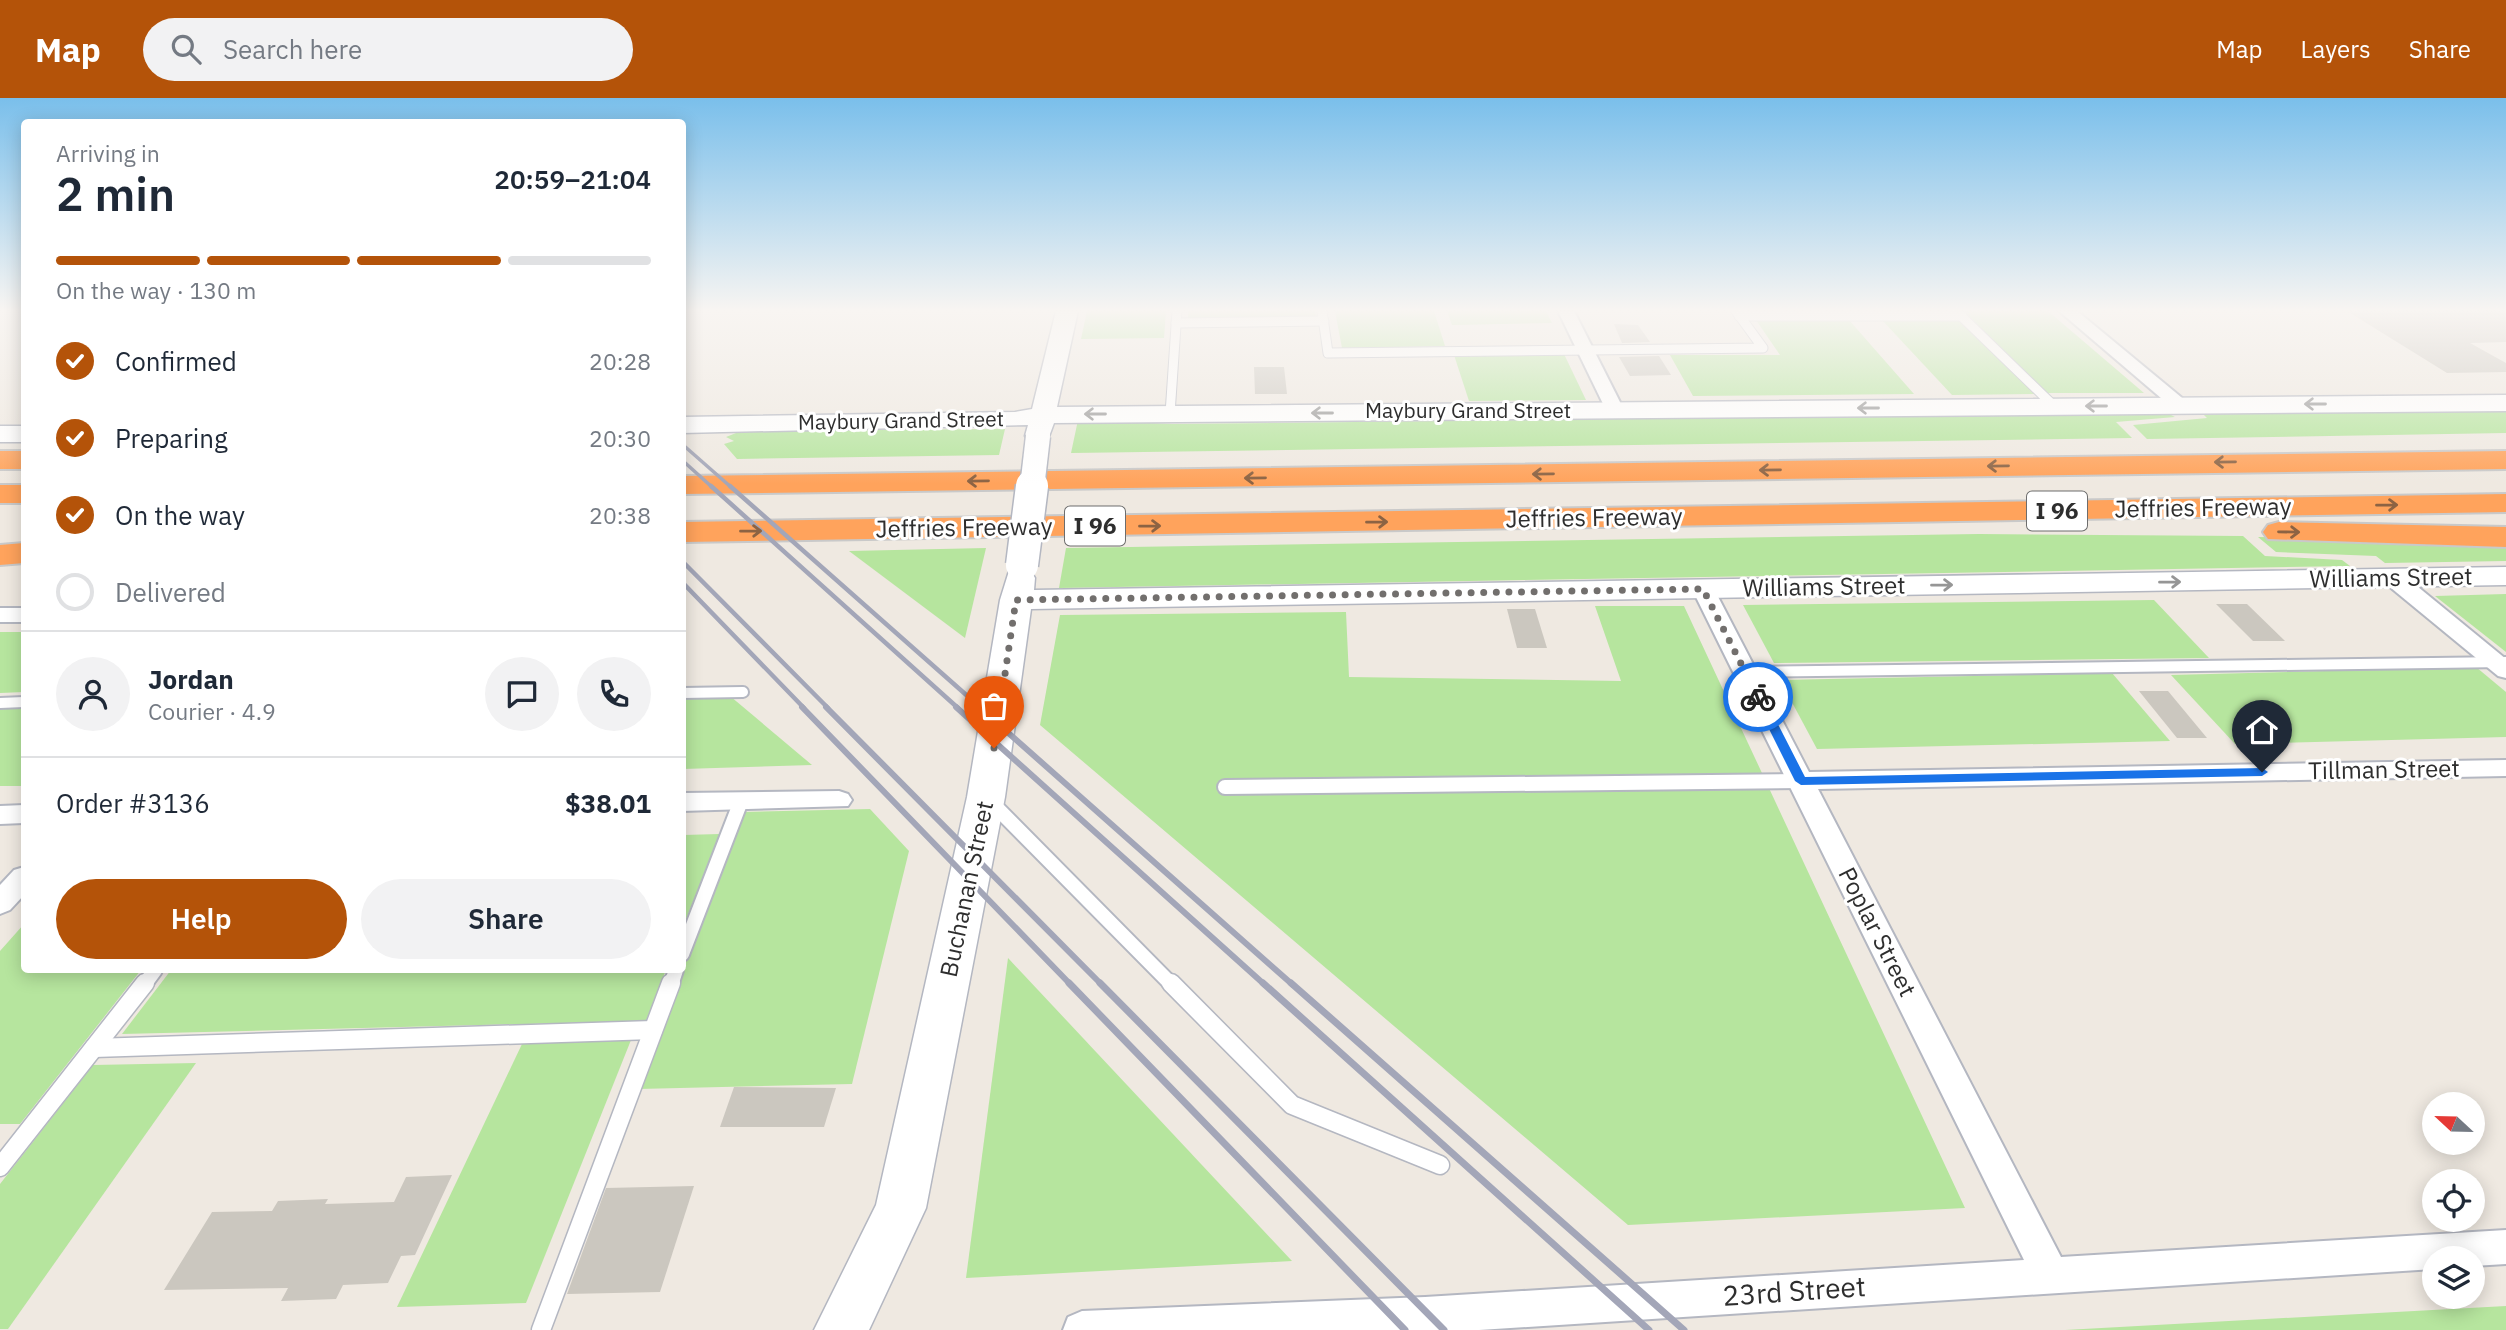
<!DOCTYPE html>
<html lang="en">
<head>
<meta charset="utf-8">
<style>
  body { margin:0; font-family:"IBM Plex Sans",sans-serif; background:#f2f2f3; color:#1f2937; height:100vh; display:flex; flex-direction:column; font-size:26px; white-space:nowrap }
  * { box-sizing:border-box; margin:0 }
  p { font-size:23px; color:#747a83 }
  .icon { flex:none; width:38px; height:38px; fill:none; stroke:currentColor; stroke-width:2; stroke-linecap:round; stroke-linejoin:round }
  .map { position:relative; flex:1; overflow:hidden }
  .side { position:absolute; left:21px; top:21px; width:665px; height:854px; display:flex; flex-direction:column; background:#fff; border-radius:7px; box-shadow:0 4px 18px #0003 }
  .side>* { flex:none }
  .needle { width:46px; rotate:292deg }
  .buttons { position:absolute; left:2422px; top:994px; display:grid; gap:14px }
  .buttons a { display:grid; place-items:center; width:63px; height:63px; border-radius:50%; background:#fff; box-shadow:0 4px 18px #0003; font-size:35px }
  .pin { position:absolute; display:grid; place-items:center; width:60px; height:60px; color:#fff; margin:-72px -30px; border-radius:50% 50% 50% 0; rotate:-45deg; box-shadow:0 0 7px #0007 }
  .pin .icon { rotate:45deg }
  .courier { position:absolute; display:grid; place-items:center; width:70px; height:70px; margin:-35px; border:5px solid #1a73e8; border-radius:50%; background:#fff; color:#222; box-shadow:0 2px 9px #0007 }
  .headline em { font-style:normal; font-weight:600 }
  .headline div { display:flex; flex-direction:column-reverse }
  .headline { display:flex; align-items:center; justify-content:space-between; height:119px; padding:0 35px }
  h1 { font-size:46px; font-weight:600; line-height:52px }
  .bar { display:grid; grid-template-columns:repeat(4,1fr); gap:10px 7px; align-content:center; height:84px; padding:0 35px }
  .bar i { height:9px; border-radius:5px; background:#e0e1e3 }
  .bar .on { background:#b45309 }
  .bar p { grid-column:span 4 }
  .line { display:flex; align-items:center; gap:18px; padding:0 35px; border-top:2px solid #e0e1e3 }
  .line div { flex:1 }
  .round { display:grid; place-items:center; flex:none; width:74px; height:74px; border-radius:37px; background:#f2f2f3 }
  ol { padding:0 35px; list-style:none }
  li { display:flex; align-items:center; gap:21px; height:77px }
  li p { margin-inline-start:auto }
  li .icon { padding:7px; border-radius:50%; background:#b45309; color:#fff; stroke-width:4 }
  li:last-child { color:#747a83 }
  li i { width:38px; height:38px; border:4px solid #e0e1e3; border-radius:50% }
  .action { display:flex; gap:14px; margin-top:auto; padding:14px 35px }
  .action a { flex:1; height:80px; border-radius:42px; background:#b45309; color:#fff; font-size:28px; font-weight:600; line-height:80px; text-align:center }
  .action a+a { background:#f2f2f3; color:#1f2937 }
  header { display:flex; align-items:center; gap:42px; box-sizing:border-box; height:98px; padding:0 35px; background:#b45309; color:#fff }
  header strong { font-size:33px }
  nav { display:flex; gap:38px; margin-inline-start:auto; font-size:24px }
  .search { width:490px; height:63px; background:#f2f2f3; display:flex; align-items:center; gap:18px; box-sizing:border-box; padding:0 24px; border-radius:38px; color:#747a83; font-size:26px }
  .map>svg:first-child { display:block }
  .green { fill:#b6e59e }
  .building { fill:#cbc7bf }
  .lines { fill:none; stroke-linecap:round; stroke-linejoin:round }
  .lane-far3-casing { stroke:#b4b7c1; stroke-width:11 }
  .lane-far2-casing { stroke:#b4b7c1; stroke-width:14 }
  .lane-far1-casing { stroke:#b4b7c1; stroke-width:18 }
  .lane-casing { stroke:#b4b7c1; stroke-width:21 }
  .street-casing { stroke:#b4b7c1; stroke-width:4 }
  .secondary-casing { stroke:#b4b7c1; stroke-width:3 }
  .highway-casing { stroke:#c9c9c9; stroke-width:4 }
  .lane-far3 { stroke:#fff; stroke-width:9 }
  .lane-far2 { stroke:#fff; stroke-width:10 }
  .lane-far1 { stroke:#fff; stroke-width:14 }
  .lane { stroke:#fff; stroke-width:18 }
  .street { fill:#fff; fill-rule:evenodd }
  .secondary { fill:#fff; fill-rule:evenodd }
  .highway { fill:#ffa35c; fill-rule:evenodd }
  .rail-far3 { stroke:#a3a6b8; stroke-width:3.5 }
  .rail-far2 { stroke:#a3a6b8; stroke-width:4.5 }
  .rail-far1 { stroke:#a3a6b8; stroke-width:6 }
  .rail { stroke:#a3a6b8; stroke-width:7 }
  .secondary-bridge-far1-casing { stroke:#b4b7c1; stroke-width:27; stroke-linecap:butt }
  .secondary-bridge-casing { stroke:#b4b7c1; stroke-width:35; stroke-linecap:butt }
  .secondary-bridge-far1 { stroke:#fff; stroke-width:24 }
  .secondary-bridge { stroke:#fff; stroke-width:32 }
  .oneway { stroke:#969696 }
  .oneway2 { stroke:#8c6343 }
  .route { fill:#1a73e8 }
  .done { stroke:#726f6d; stroke-width:7; stroke-dasharray:0 12.6 }
  .labels { text-anchor:middle; stroke-width:6; stroke-linejoin:round; paint-order:stroke }
  .far-street-label { font-size:21px; fill:#2e2e2e; stroke:#fff }
  .shield { fill:#fff; stroke:#6d6d6d; stroke-width:2 }
  .shield-label { font-size:23px; font-weight:bold; fill:#2e2e2e }
  .street-label { font-size:24px; fill:#2e2e2e; stroke:#fff }
  .near-street-label { font-size:28px; fill:#2e2e2e; stroke:#fff }
</style>
</head>
<body>
<header>
<strong>Map</strong>
<div class="search"><svg class="icon" aria-label="search" viewBox="0 0 24 24"><circle cx="10" cy="10" r="6"/><path d="M15 15l6 6"/></svg>Search here</div>
<nav><a>Map</a><a>Layers</a><a>Share</a></nav>
</header>
<div class="map">
<svg width="2506" height="1232" viewBox="0 0 2506 1232">
  <rect width="100%" height="100%" fill="#efe9e1"/>
  <g class="green">
    <polygon points="1087,213 1166,213 1164,240 1081,241"/>
    <polygon points="1188,213 1315,213 1316,219 1188,221"/>
    <polygon points="1335,213 1434,213 1445,248 1342,250"/>
    <polygon points="1447,213 1546,213 1552,225 1452,227"/>
    <polygon points="1964,213 2048,213 2144,295 2047,295"/>
    <polygon points="1960,221 2038,296 1952,297 1882,222"/>
    <polygon points="1756,222 1849,222 1914,296 1693,298 1670,257 1780,257"/>
    <polygon points="1564,256 1586,302 1469,303 1454,257"/>
    <polygon points="2506,311 2506,335 2147,341 2133,327 2207,320 2201,314"/>
    <polygon points="2167,315 2175,319 2116,324 2132,340 1071,355 1078,322 1173,326"/>
    <polygon points="1005,331 999,357 737,361 724,346 734,343 726,339 741,333"/>
    <polygon points="1979,436 2243,438 2265,458 2342,462 2350,468 1059,490 1066,450"/>
    <polygon points="2258,439 2506,444 2506,463 2385,465 2376,458 2276,454"/>
    <polygon points="986,450 965,540 849,453"/>
    <polygon points="2506,496 2506,554 2435,498"/>
    <polygon points="2154,502 2209,560 1774,565 1743,507"/>
    <polygon points="1595,508 1684,508 1965,1110 1628,1127 1040,627 1060,517 1346,514 1349,579 1621,583"/>
    <polygon points="0,534 24,534 24,594 0,595"/>
    <polygon points="2476,569 2506,594 2506,639 2235,646 2171,577"/>
    <polygon points="2112,575 2170,643 1817,651 1780,582"/>
    <polygon points="730,598 812,667 683,671 682,599"/>
    <rect x="0" y="609" width="24" height="79"/>
    <polygon points="870,711 909,753 852,986 638,991 742,714"/>
    <polygon points="720,736 683,829 683,737"/>
    <polygon points="24,826 24,872 141,872 20,1026 0,1026 0,853"/>
    <polygon points="1008,860 1292,1163 966,1180"/>
    <polygon points="171,872 666,872 646,923 122,936"/>
    <polygon points="631,942 526,1205 397,1209 522,946"/>
    <polygon points="196,965 8,1231 0,1231 0,1086 93,967"/>
    <polygon points="2506,1208 2506,1232 2065,1232"/>
  </g>
  <g class="building">
    <polygon points="2347,213 2506,213 2506,244 2470,245 2506,265 2506,274 2447,275"/>
    <polygon points="1614,226 1638,227 1650,244 1622,245"/>
    <polygon points="1659,258 1671,277 1630,278 1619,259"/>
    <polygon points="1254,269 1284,269 1287,296 1255,296"/>
    <polygon points="2216,506 2247,506 2285,543 2253,543"/>
    <polygon points="1507,511 1535,511 1547,550 1517,550"/>
    <polygon points="2139,593 2168,593 2207,640 2177,640"/>
    <polygon points="734,989 836,990 824,1029 720,1029"/>
    <polygon points="452,1077 415,1157 401,1158 388,1185 343,1187 336,1201 281,1203 288,1190 164,1192 212,1114 272,1113 278,1103 328,1101 325,1106 394,1104 406,1079"/>
    <polygon points="694,1088 660,1194 567,1196 606,1090"/>
  </g>
  <g class="lines">
    <g class="lane-far3-casing">
      <g id="lane-far3">
        <polyline points="1322,213 1328,255 1763,250 1736,213"/>
        <polyline points="1957,214 2055,309"/>
        <polyline points="1739,218 1962,218"/>
        <polyline points="1176,225 1324,223"/>
        <polyline points="1170,316 1177,213"/>
      </g>
    </g>
    <g class="lane-far2-casing">
      <g id="lane-far2">
        <polyline points="1745,574 2506,564"/>
        <polyline points="682,595 743,594"/>
        <polyline points="0,605 24,604"/>
      </g>
    </g>
    <g class="lane-far1-casing">
      <g id="lane-far1">
        <polyline points="1225,689 1801,683"/>
        <polyline points="991,704 1172,887"/>
        <polyline points="682,856 741,703"/>
        <polyline points="144,887 155,872"/>
        <polyline points="671,887 676,872"/>
      </g>
    </g>
    <g class="lane-casing">
      <g id="lane">
        <polyline points="1171,885 1292,1007 1440,1067"/>
        <polyline points="94,950 653,932"/>
        <polyline points="0,1069 145,885"/>
        <polyline points="541,1232 671,885"/>
      </g>
    </g>
    <g class="street-casing">
      <g id="street">
        <polygon points="1558,213 1574,213 1624,312 1621,316 1609,316 1606,312"/>
        <polygon points="2059,213 2077,213 2187,304 2190,308 2187,312 2175,312"/>
        <polygon points="2393,474 2401,475 2506,561 2506,580 2498,578 2385,485 2382,480"/>
        <polygon points="1703,484 1714,491 1809,674 2506,662 2506,678 1818,691 2061,1159 2506,1132 2506,1166 2473,1168 2473,1160 2434,1160 2434,1171 1479,1232 1063,1232 1068,1219 1082,1213 1425,1199 2024,1162 1692,491"/>
        <rect x="0" y="510" width="24" height="14"/>
        <polygon points="839,693 848,696 852,702 848,708 682,713 682,695"/>
        <polygon points="24,707 24,725 0,726 0,708"/>
        <polygon points="24,769 24,797 10,812 0,816 0,787 14,772"/>
      </g>
    </g>
    <g class="secondary-casing">
      <g id="secondary">
        <polygon points="1056,213 1078,213 1057,309 2506,297 2506,313 1054,325 1047,344 1029,344 1025,338 1028,327 682,335 682,319 1015,314 1032,311"/>
        <rect x="0" y="328" width="24" height="16"/>
        <polygon points="2506,469 2506,487 1031,511 1005,699 926,1110 869,1232 814,1232 876,1107 967,699 1000,502 1009,473 1020,471 1031,473 1035,480 1034,492"/>
      </g>
    </g>
    <g class="highway-casing">
      <g id="highway">
        <rect x="0" y="353" width="24" height="18"/>
        <polygon points="2506,353 2506,371 682,396 682,378"/>
        <rect x="0" y="387" width="24" height="18"/>
        <polygon points="2506,396 2506,414 682,444 682,424"/>
        <polygon points="2279,424 2506,429 2506,449 2268,441 2263,434 2268,427"/>
        <polygon points="24,445 24,465 0,467 0,447"/>
      </g>
    </g>
    <use href="#lane-far3" class="lane-far3"/>
    <use href="#lane-far2" class="lane-far2"/>
    <use href="#lane-far1" class="lane-far1"/>
    <use href="#lane" class="lane"/>
    <use href="#street" class="street"/>
    <use href="#secondary" class="secondary"/>
    <use href="#highway" class="highway"/>
    <g class="rail-far3">
      <polyline points="682,346 732,390"/>
      <polyline points="682,362 713,390"/>
    </g>
    <g class="rail-far2">
      <polyline points="711,388 958,610"/>
      <polyline points="730,388 981,610"/>
      <polyline points="682,463 828,610"/>
      <polyline points="682,484 804,610"/>
    </g>
    <g class="rail-far1">
      <polyline points="802,609 1071,887"/>
      <polyline points="826,609 1102,887"/>
      <polyline points="956,609 1265,887"/>
      <polyline points="979,609 1293,887"/>
    </g>
    <g class="rail">
      <polyline points="1069,885 1405,1232"/>
      <polyline points="1100,885 1444,1232"/>
      <polyline points="1263,885 1649,1232"/>
      <polyline points="1291,885 1684,1232"/>
    </g>
    <g class="secondary-bridge-far1-casing">
      <polyline id="secondary-bridge-far1" points="1032,390 1038,338"/>
    </g>
    <g class="secondary-bridge-casing">
      <polyline id="secondary-bridge" points="1022,467 1032,388"/>
    </g>
    <use href="#secondary-bridge-far1" class="secondary-bridge-far1"/>
    <use href="#secondary-bridge" class="secondary-bridge"/>
  </g>
  <defs><path id="oneway-shaft" d="M-6 0H5M1.5-3L5.5 0L1.5 3" fill="none" stroke-width="1.6" stroke-linecap="round" stroke-linejoin="round" transform="scale(1.75)"/></defs>
  <g class="oneway">
    <use href="#oneway-shaft" transform="translate(2315 306) rotate(180)"/>
    <use href="#oneway-shaft" transform="translate(2096 308) rotate(180)"/>
    <use href="#oneway-shaft" transform="translate(1868 310) rotate(180)"/>
    <use href="#oneway-shaft" transform="translate(1322 315) rotate(180)"/>
    <use href="#oneway-shaft" transform="translate(1095 316) rotate(180)"/>
    <use href="#oneway-shaft" transform="translate(2170 484) rotate(-1)"/>
    <use href="#oneway-shaft" transform="translate(1942 487) rotate(-1)"/>
  </g>
  <g class="oneway2">
    <use href="#oneway-shaft" transform="translate(2225 364) rotate(179)"/>
    <use href="#oneway-shaft" transform="translate(1998 368) rotate(179)"/>
    <use href="#oneway-shaft" transform="translate(1770 372) rotate(179)"/>
    <use href="#oneway-shaft" transform="translate(1543 376) rotate(179)"/>
    <use href="#oneway-shaft" transform="translate(1255 380) rotate(179)"/>
    <use href="#oneway-shaft" transform="translate(978 383) rotate(179)"/>
    <use href="#oneway-shaft" transform="translate(2387 407) rotate(-1)"/>
    <use href="#oneway-shaft" transform="translate(1377 424) rotate(-1)"/>
    <use href="#oneway-shaft" transform="translate(1150 428) rotate(-1)"/>
    <use href="#oneway-shaft" transform="translate(751 433) rotate(-1)"/>
    <use href="#oneway-shaft" transform="translate(2289 434) rotate(1)"/>
  </g>
  <linearGradient id="sky" x2="0" y2="1"><stop stop-color="#7abfeb"/><stop offset="0.55" stop-color="#f8f5f2"/><stop offset="1" stop-color="#f8f5f2" stop-opacity="0"/></linearGradient>
  <rect width="2506" height="386" fill="url(#sky)"/>
  <polygon class="route" points="1758,596 1764,599 1805,679 2262,670 2268,674 2262,678 1801,687 1795,683 1753,599"/>
  <g class="lines">
    <polyline class="done" points="994,650 1016,502 1703,491 1758,599"/>
  </g>
  <g class="labels">
    <g class="far-street-label">
      <text x="1468" y="320">Maybury Grand Street</text>
      <text transform="translate(901 323) rotate(-1)" y="7">Maybury Grand Street</text>
    </g>
    <g class="shield">
      <rect x="2027" y="393.5" width="60" height="39" rx="5"/>
      <rect x="1065" y="408.5" width="60" height="39" rx="5"/>
    </g>
    <g class="shield-label">
      <text x="2057" y="421">I 96</text>
      <text x="1095" y="436">I 96</text>
    </g>
    <g class="street-label">
      <text transform="translate(2203 410) rotate(-1)" y="8">Jeffries Freeway</text>
      <text transform="translate(1594 420) rotate(-1)" y="8">Jeffries Freeway</text>
      <text transform="translate(964 430) rotate(-1)" y="8">Jeffries Freeway</text>
      <text transform="translate(2391 480) rotate(-1)" y="8">Williams Street</text>
      <text transform="translate(1824 489) rotate(-1)" y="8">Williams Street</text>
      <text transform="translate(2384 672) rotate(-1)" y="8">Tillman Street</text>
      <text transform="translate(967 791) rotate(-78)" y="8">Buchanan Street</text>
      <text transform="translate(1877 834) rotate(63)" y="8">Poplar Street</text>
    </g>
    <g class="near-street-label">
      <text transform="translate(1794 1193) rotate(-4)" y="10">23rd Street</text>
    </g>
  </g>
</svg>
<div class="buttons">
<a><svg class="needle" viewBox="-14 -14 28 28"><path d="M0-13l5 13h-10z" fill="#e53935"/><path d="M0 13l5-13h-10z" fill="#747a83"/></svg></a>
<a><svg class="icon" aria-label="locate" viewBox="0 0 24 24"><circle cx="12" cy="12" r="6"/><path d="M12 2v4M12 18v4M2 12h4M18 12h4"/></svg></a>
<a><svg class="icon" aria-label="layers" viewBox="0 0 24 24"><path d="M12 4l9 5-9 5-9-5zM3 14l9 5 9-5"/></svg></a>
</div>
<div class="pin" style="left:994px;top:650px;background:#ea580c"><svg class="icon" aria-label="bag" viewBox="0 0 24 24"><path d="M5 8h14l-1 12H6zM9 8a3 3 0 0 1 6 0"/></svg></div>
<div class="pin" style="left:2262px;top:674px;background:#1f2937"><svg class="icon" aria-label="home" viewBox="0 0 24 24"><path d="M3 11l9-7 9 7M6 9v11h12V9"/></svg></div>
<div class="courier" style="left:1758px;top:599px"><svg class="icon" aria-label="bike" viewBox="0 0 24 24"><circle cx="6" cy="16" r="4"/><circle cx="18" cy="16" r="4"/><path d="M6 16l4-8h5l3 8M10 8l3 8H6M13 5h3"/></svg></div>
<section class="side">
<div class="headline"><div><h1>2 min</h1><p>Arriving in</p></div><em>20:59–21:04</em></div>
<div class="bar"><i class="on"></i><i class="on"></i><i class="on"></i><i></i><p>On the way · 130 m</p></div>
<ol>
<li><svg class="icon" aria-label="check" viewBox="0 0 24 24"><path d="M5 12l5 5 9-10"/></svg>Confirmed<p>20:28</p></li>
<li><svg class="icon" aria-label="check" viewBox="0 0 24 24"><path d="M5 12l5 5 9-10"/></svg>Preparing<p>20:30</p></li>
<li><svg class="icon" aria-label="check" viewBox="0 0 24 24"><path d="M5 12l5 5 9-10"/></svg>On the way<p>20:38</p></li>
<li><i></i>Delivered</li>
</ol>
<div class="line" style="height:126px"><a class="round"><svg class="icon" aria-label="person" viewBox="0 0 24 24"><circle cx="12" cy="8" r="4"/><path d="M4 21q1-7 8-7t8 7"/></svg></a><div><b>Jordan</b><p>Courier · 4.9</p></div><a class="round"><svg class="icon" aria-label="chat" viewBox="0 0 24 24"><path d="M4 5h16v11H9l-5 4z"/></svg></a><a class="round"><svg class="icon" aria-label="phone" viewBox="0 0 24 24"><path d="M5 4h4l2 5-3 2q2 4 5 5l2-3 5 2v4C11 20 4 13 5 4z"/></svg></a></div>
<div class="line" style="height:91px"><div>Order #3136</div><b>$38.01</b></div>
<div class="action"><a>Help</a><a>Share</a></div>
</section>
</div>
</body>
</html>
